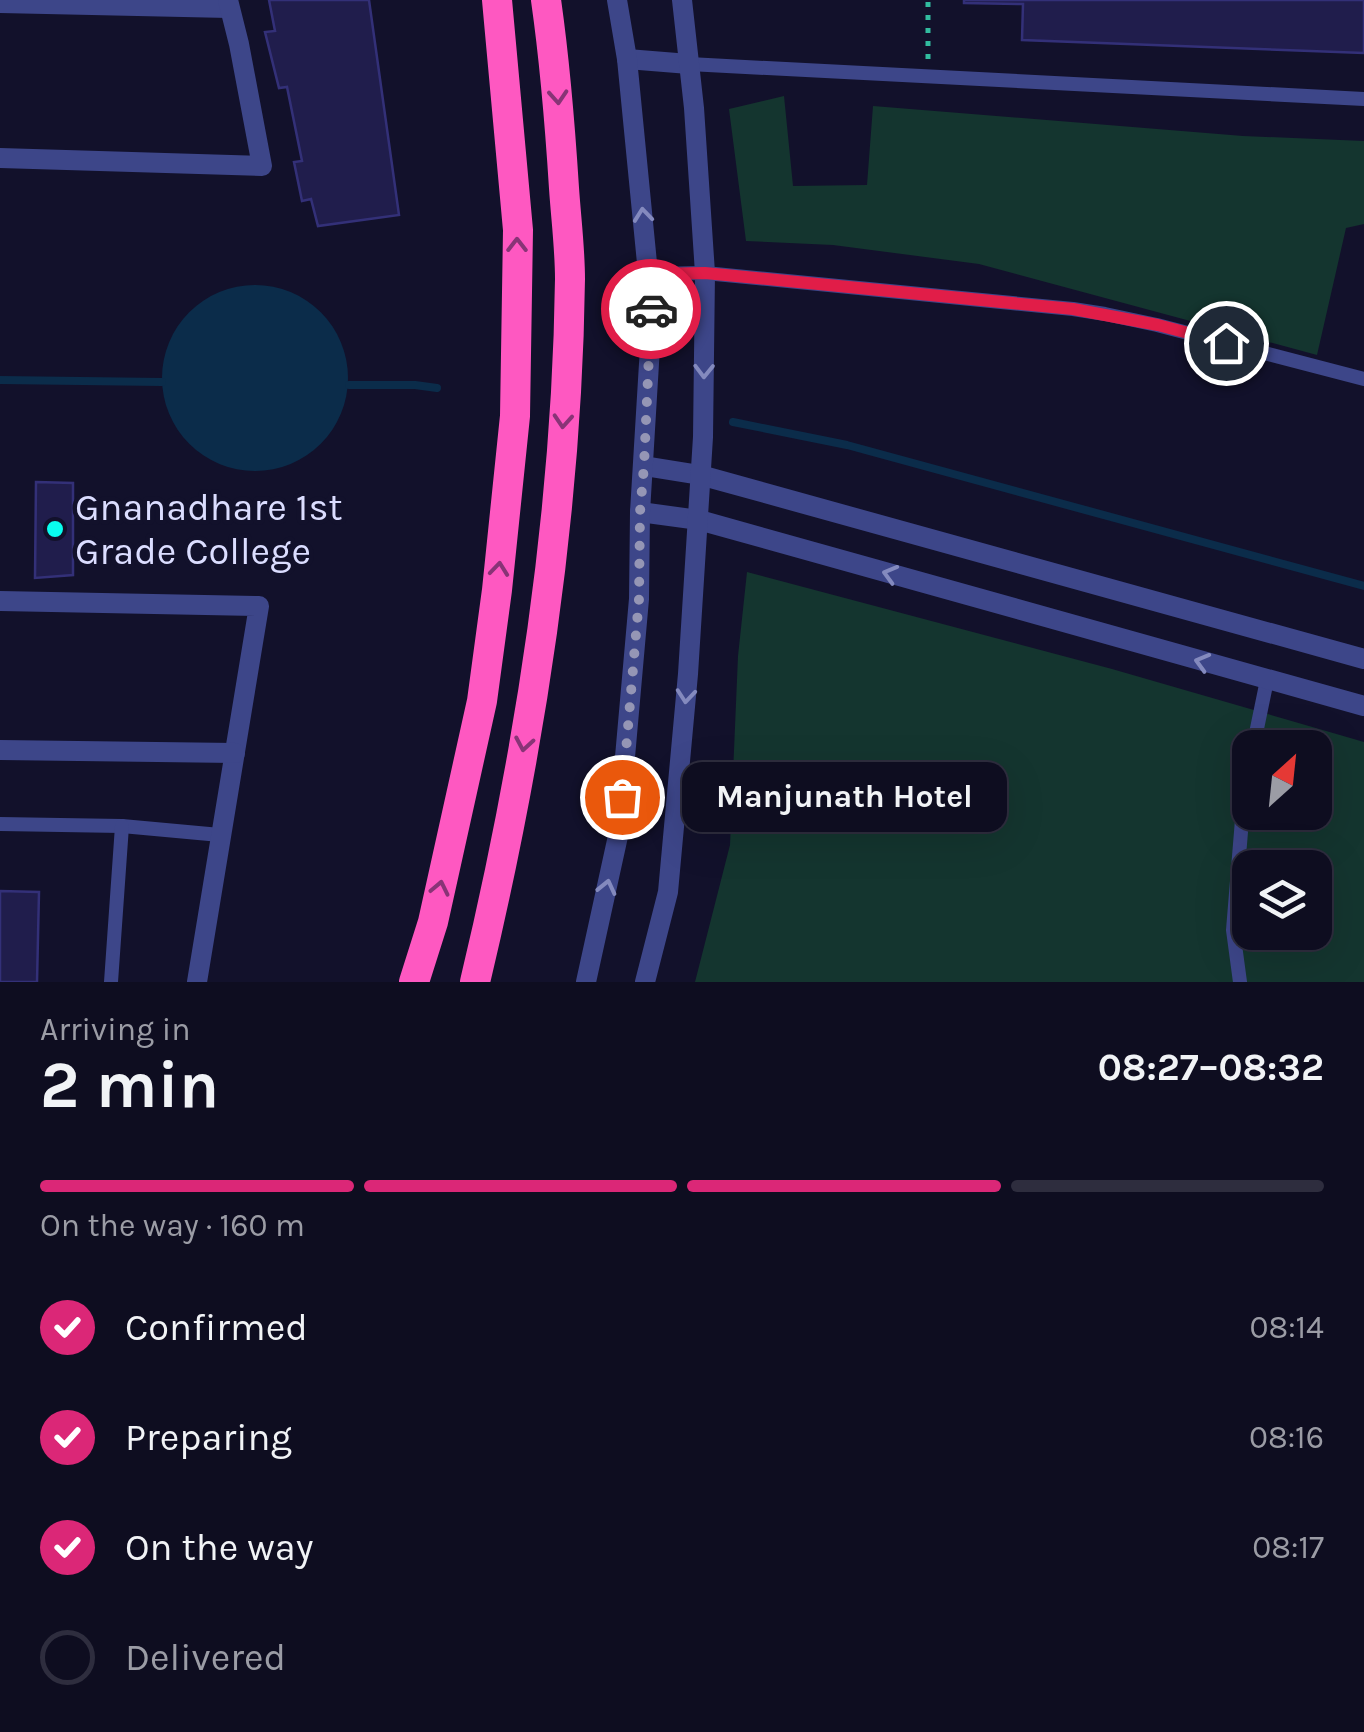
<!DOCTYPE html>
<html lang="en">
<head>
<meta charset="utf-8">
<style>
  body { margin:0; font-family:Karla,sans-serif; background:#1c1b2d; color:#f1f3f6; height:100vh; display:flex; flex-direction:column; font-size:38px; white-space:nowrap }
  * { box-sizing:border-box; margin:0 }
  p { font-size:32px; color:#9b9ca5 }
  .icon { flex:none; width:55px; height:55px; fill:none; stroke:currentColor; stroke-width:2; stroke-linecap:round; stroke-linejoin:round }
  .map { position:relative; height:982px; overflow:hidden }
  .drawer { display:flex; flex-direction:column; background:#0e0d20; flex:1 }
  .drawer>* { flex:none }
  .needle { width:65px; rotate:27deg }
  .tools { position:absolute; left:1232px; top:730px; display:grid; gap:20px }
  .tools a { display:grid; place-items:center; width:100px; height:100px; border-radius:20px; background:#0e0d20; box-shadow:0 10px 40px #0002,0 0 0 2px #2e2d3e; font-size:50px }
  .pin { position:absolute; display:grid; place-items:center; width:85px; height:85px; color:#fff; margin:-42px; border:5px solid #fff; border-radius:50%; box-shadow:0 2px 10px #0007 }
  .courier { position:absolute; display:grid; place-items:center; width:100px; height:100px; margin:-50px; border:8px solid #e11d48; border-radius:50%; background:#fff; color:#222; box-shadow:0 2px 12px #0007 }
  .bubble { position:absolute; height:70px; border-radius:20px; background:#0e0d20; box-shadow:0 10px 40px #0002,0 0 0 2px #2e2d3e; font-size:32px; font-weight:700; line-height:70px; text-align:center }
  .overview em { font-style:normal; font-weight:700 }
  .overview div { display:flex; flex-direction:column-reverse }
  .overview { display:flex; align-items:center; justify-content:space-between; height:170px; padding:0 40px }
  h1 { font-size:65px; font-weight:700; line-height:75px }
  .bar { display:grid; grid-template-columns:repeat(4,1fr); gap:15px 10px; align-content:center; height:120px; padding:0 40px }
  .bar i { height:12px; border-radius:8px; background:#2e2d3e }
  .bar .selected { background:#db2777 }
  .bar p { grid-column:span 4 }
  ol { padding:0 40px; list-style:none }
  li { display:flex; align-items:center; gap:30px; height:110px }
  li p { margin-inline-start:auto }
  li .icon { padding:10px; border-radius:50%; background:#db2777; color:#fff; stroke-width:4 }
  li:last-child { color:#9b9ca5 }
  li i { width:55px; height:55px; border:5px solid #2e2d3e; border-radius:50% }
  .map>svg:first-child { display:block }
  .green { fill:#14352f; fill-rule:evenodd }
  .water { fill:#0b2c4a }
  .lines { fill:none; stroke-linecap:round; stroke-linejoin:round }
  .stream { stroke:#0b2c4a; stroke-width:8 }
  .building { fill:#201d4c; stroke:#333078; stroke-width:2.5 }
  .path { stroke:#32bc9f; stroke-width:5; stroke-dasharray:5 8; stroke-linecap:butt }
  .lane { stroke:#3d4689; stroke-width:14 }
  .street { stroke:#3d4689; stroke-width:20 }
  .highway { stroke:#fe58c1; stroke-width:30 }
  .oneway { stroke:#883476 }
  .oneway2 { stroke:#848abe }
  .done { stroke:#9596b5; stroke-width:10; stroke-dasharray:0 18 }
  .route { stroke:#e11d48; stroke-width:12 }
  .poi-dot { fill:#09fdef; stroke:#12112b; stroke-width:4 }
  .labels { text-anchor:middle; stroke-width:9; stroke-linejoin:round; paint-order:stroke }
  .poi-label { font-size:38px; fill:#dbddff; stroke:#12112b; text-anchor:start }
</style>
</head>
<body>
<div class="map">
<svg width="1364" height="982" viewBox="0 0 1364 982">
  <rect width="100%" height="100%" fill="#12112b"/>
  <g class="green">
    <polygon points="784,96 793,186 867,185 873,106 1243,136 1364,141 1364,224 1346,228 1317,355 979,264 833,245 746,241 729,109"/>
    <path d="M747,572L1112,669L1364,742V982H695L730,845L738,656ZM1250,748H1315V812H1250ZM1250,868H1315V932H1250Z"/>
  </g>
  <circle class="water" cx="255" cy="378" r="93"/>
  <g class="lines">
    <g class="stream">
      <polyline points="0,380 162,382"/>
      <polyline points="349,385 415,385 437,388"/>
      <polyline points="733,422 847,445 1364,586"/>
    </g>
  </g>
  <g class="building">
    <polygon points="269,0 369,0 399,215 318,226 311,199 302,201 294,162 302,161 287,87 279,88 265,32 275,31"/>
    <polygon points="964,0 1364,0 1364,53 1022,40 1023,4 964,3"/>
    <polygon points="36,482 73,483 73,575 35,578"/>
    <polygon points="0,891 39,892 37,982 0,982"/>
  </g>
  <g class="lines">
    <polyline class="path" points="928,59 928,0"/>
    <g class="lane">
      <polyline points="689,64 1364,99"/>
      <polyline points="648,274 705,273 1073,309 1105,314 1157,325 1364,379"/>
      <polyline points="1253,748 1267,680"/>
      <polyline points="0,824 122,826 220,835"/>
      <polyline points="111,982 122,826"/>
      <polyline points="1240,982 1233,930 1244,795 1250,765"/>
    </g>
    <g class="street">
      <polyline points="0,3 229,8"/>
      <polyline points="627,59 689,64"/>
      <polyline points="0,158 262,166 239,44 228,0"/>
      <polyline points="644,466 700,475 1364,659"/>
      <polyline points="640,512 699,520 1364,706"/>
      <polyline points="0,601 259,606 197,982"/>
      <polyline points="0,750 235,753"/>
      <polyline points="586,982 618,836 639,599 640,512 652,314 627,59 617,0"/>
      <polyline points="645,982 668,892 688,674 703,437 705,273 694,108 682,0"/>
    </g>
    <g class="highway">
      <polyline points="414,982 433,922 482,701 497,590 515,416 518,230 497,0"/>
      <path d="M475,982C530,752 567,516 570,279C570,249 566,218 564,188C560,125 555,63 546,0"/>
    </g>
  </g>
  <defs><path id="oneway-chevron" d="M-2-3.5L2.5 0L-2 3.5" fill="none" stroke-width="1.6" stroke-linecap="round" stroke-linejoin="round" transform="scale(2.5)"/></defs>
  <g class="oneway">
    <use href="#oneway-chevron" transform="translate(558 97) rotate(86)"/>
    <use href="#oneway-chevron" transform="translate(517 245) rotate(-90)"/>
    <use href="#oneway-chevron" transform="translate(563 421) rotate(94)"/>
    <use href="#oneway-chevron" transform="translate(499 569) rotate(-84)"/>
    <use href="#oneway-chevron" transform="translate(524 744) rotate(100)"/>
    <use href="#oneway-chevron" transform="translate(440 888) rotate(-78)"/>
  </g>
  <g class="oneway2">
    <use href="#oneway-chevron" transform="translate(643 215) rotate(-96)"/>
    <use href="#oneway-chevron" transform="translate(704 371) rotate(91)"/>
    <use href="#oneway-chevron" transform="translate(890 574) rotate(-164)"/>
    <use href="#oneway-chevron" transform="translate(1202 662) rotate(-164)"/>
    <use href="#oneway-chevron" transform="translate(686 696) rotate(95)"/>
    <use href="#oneway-chevron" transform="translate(607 887) rotate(-77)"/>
  </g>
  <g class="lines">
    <polyline class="done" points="622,797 639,599 640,512 644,466 651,309"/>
    <polyline class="route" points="651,309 648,274 705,273 1073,309 1158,325 1226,343"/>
  </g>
  <circle class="poi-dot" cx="55" cy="529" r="10"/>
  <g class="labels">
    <g class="poi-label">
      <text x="75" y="520">Gnanadhare 1st<tspan x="75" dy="44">Grade College</tspan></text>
    </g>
  </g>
</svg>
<div class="tools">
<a><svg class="needle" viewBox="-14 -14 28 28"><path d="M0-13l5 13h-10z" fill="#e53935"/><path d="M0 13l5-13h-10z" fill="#9b9ca5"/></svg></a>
<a><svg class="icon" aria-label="layers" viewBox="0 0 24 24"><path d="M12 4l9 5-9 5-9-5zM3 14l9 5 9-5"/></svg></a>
</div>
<div class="pin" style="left:622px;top:797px;background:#ea580c"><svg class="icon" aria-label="bag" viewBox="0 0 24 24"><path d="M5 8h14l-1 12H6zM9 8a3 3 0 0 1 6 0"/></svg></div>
<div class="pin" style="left:1226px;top:343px;background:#1f2937"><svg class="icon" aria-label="home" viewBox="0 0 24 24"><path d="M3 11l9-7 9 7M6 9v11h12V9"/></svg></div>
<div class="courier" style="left:651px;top:309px"><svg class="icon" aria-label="car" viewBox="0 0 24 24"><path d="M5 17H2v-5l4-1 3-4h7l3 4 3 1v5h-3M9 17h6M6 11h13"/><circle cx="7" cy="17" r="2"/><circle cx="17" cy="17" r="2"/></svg></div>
<div class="bubble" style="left:682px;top:762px;width:325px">Manjunath Hotel</div>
</div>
<section class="drawer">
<div class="overview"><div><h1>2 min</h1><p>Arriving in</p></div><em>08:27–08:32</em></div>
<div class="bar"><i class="selected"></i><i class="selected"></i><i class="selected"></i><i></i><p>On the way · 160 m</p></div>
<ol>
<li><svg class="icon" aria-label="check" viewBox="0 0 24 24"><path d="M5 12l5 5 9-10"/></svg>Confirmed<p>08:14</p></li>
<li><svg class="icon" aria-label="check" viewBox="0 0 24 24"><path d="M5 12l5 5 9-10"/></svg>Preparing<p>08:16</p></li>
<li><svg class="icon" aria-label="check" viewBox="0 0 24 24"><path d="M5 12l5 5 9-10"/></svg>On the way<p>08:17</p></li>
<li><i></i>Delivered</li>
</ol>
</section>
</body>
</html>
